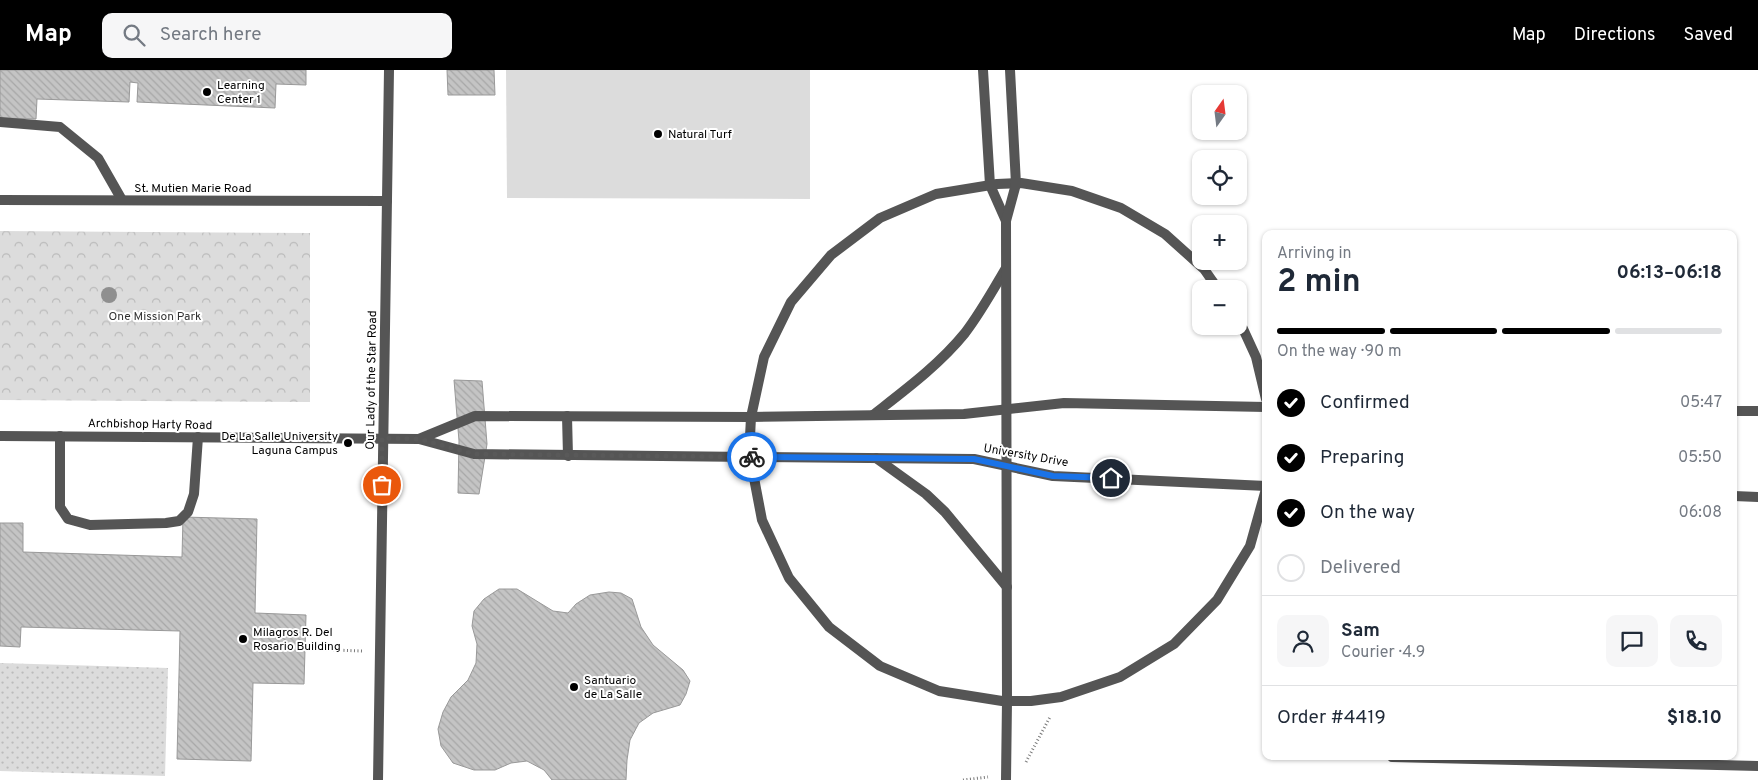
<!DOCTYPE html>
<html lang="en">
<head>
<meta charset="utf-8">
<style>
  body { margin:0; font-family:Overpass,sans-serif; background:#f6f6f7; color:#1f2937; height:100vh; display:flex; flex-direction:column; font-size:19px; white-space:nowrap }
  * { box-sizing:border-box; margin:0 }
  p { font-size:16px; color:#747a83 }
  .icon { flex:none; width:28px; height:28px; fill:none; stroke:currentColor; stroke-width:2; stroke-linecap:round; stroke-linejoin:round }
  .map { position:relative; flex:1; overflow:hidden }
  .side { position:absolute; left:1262px; top:160px; width:475px; height:530px; display:flex; flex-direction:column; background:#fff; border-radius:10px; box-shadow:0 1px 4px #0004 }
  .side>* { flex:none }
  .needle { width:32px; rotate:14deg }
  .tools { position:absolute; left:1192px; top:15px; display:grid; gap:10px }
  .tools a { display:grid; place-items:center; width:55px; height:55px; border-radius:10px; background:#fff; box-shadow:0 1px 4px #0004; font-size:25px }
  .pin { position:absolute; display:grid; place-items:center; width:42px; height:42px; color:#fff; margin:-21px; border:2px solid #fff; border-radius:50%; box-shadow:0 1px 5px #0007 }
  .courier { position:absolute; display:grid; place-items:center; width:50px; height:50px; margin:-25px; border:4px solid #1a73e8; border-radius:50%; background:#fff; color:#222; box-shadow:0 1px 6px #0007 }
  .headline em { font-style:normal; font-weight:700 }
  .headline div { display:flex; flex-direction:column-reverse }
  .headline { display:flex; align-items:center; justify-content:space-between; height:85px; padding:0 15px }
  h1 { font-size:32px; font-weight:700; line-height:38px }
  .bar { display:grid; grid-template-columns:repeat(4,1fr); gap:8px 5px; align-content:center; height:60px; padding:0 15px }
  .bar i { height:6px; border-radius:4px; background:#e0e1e3 }
  .bar .on { background:#000 }
  .bar p { grid-column:span 4 }
  .line { display:flex; align-items:center; gap:12px; padding:0 15px; border-top:1px solid #e0e1e3 }
  .line div { flex:1 }
  .round { display:grid; place-items:center; flex:none; width:52px; height:52px; border-radius:10px; background:#f6f6f7 }
  ol { padding:0 15px; list-style:none }
  li { display:flex; align-items:center; gap:15px; height:55px }
  li p { margin-inline-start:auto }
  li .icon { padding:5px; border-radius:50%; background:#000; color:#fff; stroke-width:4 }
  li:last-child { color:#747a83 }
  li i { width:28px; height:28px; border:2px solid #e0e1e3; border-radius:50% }
  header { display:flex; align-items:center; gap:30px; box-sizing:border-box; height:70px; padding:0 25px; background:#000; color:#fff }
  header strong { font-size:24px }
  nav { display:flex; gap:28px; margin-inline-start:auto; font-size:18px }
  .search { width:350px; height:45px; background:#f6f6f7; display:flex; align-items:center; gap:12px; box-sizing:border-box; padding:0 18px; border-radius:10px; color:#747a83; font-size:19px }
  .map>svg:first-child { display:block }
  .grass { fill:url(#grass-dots) }
  .park { fill:url(#park-crowns) }
  .garden { fill:#dcdcdc }
  .building { fill:url(#building-back-hatch); stroke:#999 }
  .lines { fill:none; stroke-linecap:round; stroke-linejoin:round }
  .path { stroke:#777; stroke-width:3; stroke-dasharray:1 2.5; stroke-linecap:butt }
  .service { stroke:#555; stroke-width:10 }
  .minor { stroke:#555; stroke-width:10 }
  .tree { fill:#8f8f8f }
  .done { stroke:#595959; stroke-width:5; stroke-dasharray:0 9 }
  .route { stroke:#1a73e8; stroke-width:6 }
  .poi-dot { fill:#000; stroke:#fff; stroke-width:2 }
  .labels { text-anchor:middle; stroke-width:4; stroke-linejoin:round; paint-order:stroke }
  .poi-label { font-size:12px; fill:#000; stroke:#fff; text-anchor:start }
  .street-label { font-size:12px; fill:#000; stroke:#fff }
  .park-label { font-size:12px; fill:#333; stroke:#fff }
</style>
</head>
<body>
<header>
<strong>Map</strong>
<div class="search"><svg class="icon" aria-label="search" viewBox="0 0 24 24"><circle cx="10" cy="10" r="6"/><path d="M15 15l6 6"/></svg>Search here</div>
<nav><a>Map</a><a>Directions</a><a>Saved</a></nav>
</header>
<div class="map">
<svg width="1758" height="710" viewBox="0 0 1758 710">
  <defs>
    <pattern id="grass-dots" width="8" height="8" patternUnits="userSpaceOnUse" patternTransform="scale(1.25)"><rect width="8" height="8" fill="#dcdcdc"/><path d="M2 2h.1M6 6h.1" fill="none" stroke="#bbb" stroke-width="1.8" stroke-linecap="round"/></pattern>
    <pattern id="park-crowns" width="20" height="18" patternUnits="userSpaceOnUse" patternTransform="scale(1.25)"><rect width="20" height="18" fill="#dcdcdc"/><path d="M2 6a3 3 0 1 1 6 0M12 15a3 3 0 1 1 6 0" fill="none" stroke="#bbb"/></pattern>
    <pattern id="building-back-hatch" width="6" height="6" patternUnits="userSpaceOnUse" patternTransform="scale(1.25)"><rect width="6" height="6" fill="#c4c4c4"/><path d="M-1 5l2 2M0 0l6 6M5-1l2 2" fill="none" stroke="#a7a7a7"/></pattern>
  </defs>
  <rect width="100%" height="100%" fill="#fff"/>
  <polygon class="grass" points="0,593 168,598 165,706 0,701"/>
  <polygon class="park" points="0,161 310,163 310,332 0,330"/>
  <polygon class="garden" points="506,0 810,0 810,129 507,128"/>
  <g class="building">
    <polygon points="0,0 306,0 306,15 276,14 275,38 137,32 138,13 130,12 129,32 37,29 36,49 0,48"/>
    <polygon points="447,0 494,0 495,25 448,25"/>
    <polygon points="454,310 482,311 487,374 479,424 458,423 459,371"/>
    <polygon points="183,447 257,449 255,543 306,545 304,614 253,613 251,691 177,689 180,561 21,557 20,577 0,576 0,453 23,453 23,482 182,487"/>
    <polygon points="499,519 517,519 553,541 568,543 576,534 590,525 609,522 621,523 632,529 641,557 653,575 683,600 690,611 686,624 680,635 653,643 639,653 630,670 627,690 626,710 552,710 544,700 527,691 511,693 495,700 474,700 453,693 441,676 438,659 443,642 451,627 468,610 476,593 477,574 472,556 474,541 484,529"/>
  </g>
  <g class="lines">
    <g class="path">
      <polyline points="305,579 362,581"/>
      <polyline points="1026,692 1050,647"/>
      <polyline points="963,710 988,707"/>
    </g>
    <g class="service">
      <polyline points="0,52 60,57 98,88 122,130"/>
      <polyline points="0,130 387,131"/>
      <path d="M873,345C905,320 939,295 965,263C981,242 993,220 1006,198"/>
      <polyline points="567,346 568,386"/>
      <polyline points="0,366 419,369 474,384 750,387"/>
      <polyline points="60,366 60,437 68,449 90,455 166,453 179,451 188,442 194,424 198,367"/>
      <polyline points="419,369 475,346 751,347"/>
      <polyline points="876,388 926,424 945,442 1007,517"/>
      <polyline points="378,710 389,0"/>
    </g>
    <g class="minor">
      <polyline points="983,0 990,115 1006,151"/>
      <polyline points="1218,219 1204,199 1165,164 1121,138 1072,121 1021,113 997,114 936,124 880,148 831,185 791,232 764,287 751,347 750,367 750,387 762,450 789,508 829,557 880,596 939,621 1002,631 1031,631 1061,627 1120,607 1174,574 1217,530 1250,476 1266,419"/>
      <polyline points="1239,250 1256,287 1266,329"/>
      <polyline points="1734,341 1758,341"/>
      <polyline points="751,347 964,344 1064,333 1266,337"/>
      <polyline points="750,387 974,389 1053,406 1266,416"/>
      <polyline points="1734,426 1758,427"/>
      <polyline points="1392,687 1758,696"/>
      <polyline points="1006,710 1007,631 1006,151 1016,114 1010,0"/>
    </g>
  </g>
  <circle class="tree" cx="109" cy="225" r="8"/>
  <g class="lines">
    <polyline class="done" points="382,415 382,368 419,369 474,384 752,387"/>
    <polyline class="route" points="752,387 974,389 1053,406 1111,408"/>
  </g>
  <g class="poi-dot">
    <circle cx="207" cy="22" r="5"/>
    <circle cx="658" cy="64" r="5"/>
    <circle cx="348" cy="373" r="5"/>
    <circle cx="243" cy="569" r="5"/>
    <circle cx="574" cy="617" r="5"/>
  </g>
  <g class="labels">
    <g class="poi-label">
      <text x="217" y="19">Learning<tspan x="217" dy="14">Center 1</tspan></text>
      <text x="668" y="68">Natural Turf</text>
      <text x="338" y="370" text-anchor="end">De La Salle University<tspan x="338" dy="14">Laguna Campus</tspan></text>
      <text x="253" y="566">Milagros R. Del<tspan x="253" dy="14">Rosario Building</tspan></text>
      <text x="584" y="614">Santuario<tspan x="584" dy="14">de La Salle</tspan></text>
    </g>
    <g class="street-label">
      <text x="193" y="122">St. Mutien Marie Road</text>
      <text transform="translate(371 310) rotate(-89)" y="4">Our Lady of the Star Road</text>
      <text transform="translate(150 354) rotate(1)" y="4">Archbishop Harty Road</text>
      <text transform="translate(1026 385) rotate(10)" y="4">University Drive</text>
    </g>
    <g class="park-label">
      <text x="155" y="250">One Mission Park</text>
    </g>
  </g>
</svg>
<div class="tools">
<a><svg class="needle" viewBox="-14 -14 28 28"><path d="M0-13l5 13h-10z" fill="#e53935"/><path d="M0 13l5-13h-10z" fill="#747a83"/></svg></a>
<a><svg class="icon" aria-label="locate" viewBox="0 0 24 24"><circle cx="12" cy="12" r="6"/><path d="M12 2v4M12 18v4M2 12h4M18 12h4"/></svg></a>
<a>+</a>
<a>−</a>
</div>
<div class="pin" style="left:382px;top:415px;background:#ea580c"><svg class="icon" aria-label="bag" viewBox="0 0 24 24"><path d="M5 8h14l-1 12H6zM9 8a3 3 0 0 1 6 0"/></svg></div>
<div class="pin" style="left:1111px;top:408px;background:#1f2937"><svg class="icon" aria-label="home" viewBox="0 0 24 24"><path d="M3 11l9-7 9 7M6 9v11h12V9"/></svg></div>
<div class="courier" style="left:752px;top:387px"><svg class="icon" aria-label="bike" viewBox="0 0 24 24"><circle cx="6" cy="16" r="4"/><circle cx="18" cy="16" r="4"/><path d="M6 16l4-8h5l3 8M10 8l3 8H6M13 5h3"/></svg></div>
<section class="side">
<div class="headline"><div><h1>2 min</h1><p>Arriving in</p></div><em>06:13–06:18</em></div>
<div class="bar"><i class="on"></i><i class="on"></i><i class="on"></i><i></i><p>On the way · 90 m</p></div>
<ol>
<li><svg class="icon" aria-label="check" viewBox="0 0 24 24"><path d="M5 12l5 5 9-10"/></svg>Confirmed<p>05:47</p></li>
<li><svg class="icon" aria-label="check" viewBox="0 0 24 24"><path d="M5 12l5 5 9-10"/></svg>Preparing<p>05:50</p></li>
<li><svg class="icon" aria-label="check" viewBox="0 0 24 24"><path d="M5 12l5 5 9-10"/></svg>On the way<p>06:08</p></li>
<li><i></i>Delivered</li>
</ol>
<div class="line" style="height:90px"><a class="round"><svg class="icon" aria-label="person" viewBox="0 0 24 24"><circle cx="12" cy="8" r="4"/><path d="M4 21q1-7 8-7t8 7"/></svg></a><div><b>Sam</b><p>Courier · 4.9</p></div><a class="round"><svg class="icon" aria-label="chat" viewBox="0 0 24 24"><path d="M4 5h16v11H9l-5 4z"/></svg></a><a class="round"><svg class="icon" aria-label="phone" viewBox="0 0 24 24"><path d="M5 4h4l2 5-3 2q2 4 5 5l2-3 5 2v4C11 20 4 13 5 4z"/></svg></a></div>
<div class="line" style="height:65px"><div>Order #4419</div><b>$18.10</b></div>
</section>
</div>
</body>
</html>
